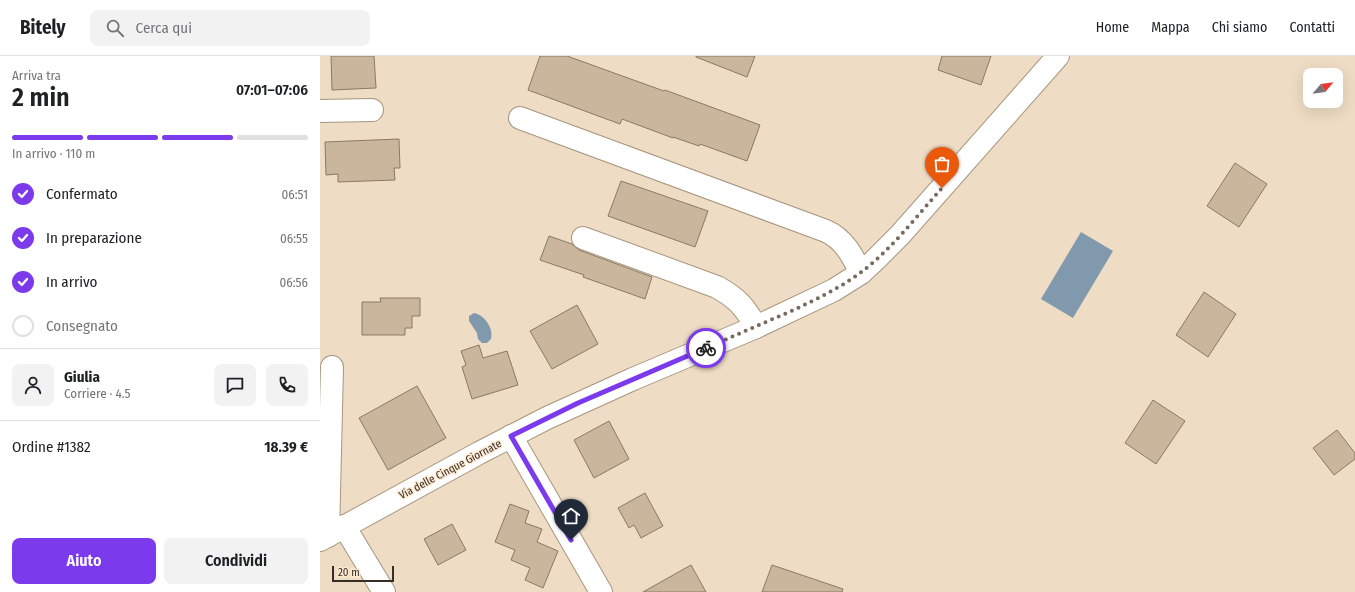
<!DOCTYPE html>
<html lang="it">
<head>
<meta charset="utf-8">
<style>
  body { margin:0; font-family:"Fira Sans Condensed",sans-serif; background:#f2f2f2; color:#202124; height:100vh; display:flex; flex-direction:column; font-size:15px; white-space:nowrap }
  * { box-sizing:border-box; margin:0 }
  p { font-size:13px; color:#757577 }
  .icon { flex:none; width:22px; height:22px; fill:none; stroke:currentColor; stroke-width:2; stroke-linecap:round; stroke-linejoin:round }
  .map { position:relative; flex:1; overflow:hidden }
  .sheet { display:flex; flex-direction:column; background:#fff; width:320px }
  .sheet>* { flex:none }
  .needle { width:26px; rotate:61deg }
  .tools { position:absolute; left:983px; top:12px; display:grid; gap:8px }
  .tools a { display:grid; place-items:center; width:40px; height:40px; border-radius:8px; background:#fff; box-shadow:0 4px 16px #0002; font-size:20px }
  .scale { position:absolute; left:12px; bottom:10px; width:62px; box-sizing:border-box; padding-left:4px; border:2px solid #352e25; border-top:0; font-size:11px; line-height:14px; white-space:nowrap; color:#352e25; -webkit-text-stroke:3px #fce9d1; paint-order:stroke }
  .pin { position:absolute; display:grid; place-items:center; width:34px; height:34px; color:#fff; margin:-41px -17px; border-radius:50% 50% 50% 0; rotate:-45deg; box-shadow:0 0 4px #0007 }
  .pin .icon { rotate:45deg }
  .courier { position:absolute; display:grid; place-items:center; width:40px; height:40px; margin:-20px; border:3px solid #7c3aed; border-radius:50%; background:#fff; color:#222; box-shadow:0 1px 5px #0007 }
  .head em { font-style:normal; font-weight:600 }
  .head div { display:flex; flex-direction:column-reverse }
  .head { display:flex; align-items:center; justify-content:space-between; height:68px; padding:0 12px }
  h1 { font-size:26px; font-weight:600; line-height:30px }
  .bar { display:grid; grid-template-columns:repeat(4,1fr); gap:6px 4px; align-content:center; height:48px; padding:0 12px }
  .bar i { height:5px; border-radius:3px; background:#e0e0e0 }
  .bar .on { background:#7c3aed }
  .bar p { grid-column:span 4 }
  .line { display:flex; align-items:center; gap:10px; padding:0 12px; border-top:1px solid #e0e0e0 }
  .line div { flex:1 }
  .round { display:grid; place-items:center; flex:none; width:42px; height:42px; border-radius:8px; background:#f2f2f2 }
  ol { padding:0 12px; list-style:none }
  li { display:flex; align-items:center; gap:12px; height:44px }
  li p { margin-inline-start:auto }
  li .icon { padding:4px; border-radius:50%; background:#7c3aed; color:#fff; stroke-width:4 }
  li:last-child { color:#757577 }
  li i { width:22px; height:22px; border:2px solid #e0e0e0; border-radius:50% }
  .action { display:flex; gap:8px; margin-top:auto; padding:8px 12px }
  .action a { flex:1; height:46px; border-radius:8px; background:#7c3aed; color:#fff; font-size:16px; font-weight:600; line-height:46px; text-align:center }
  .action a+a { background:#f2f2f2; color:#202124 }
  header { display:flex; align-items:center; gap:24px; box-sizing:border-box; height:56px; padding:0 20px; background:#fff; border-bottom:1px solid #e0e0e0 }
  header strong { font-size:19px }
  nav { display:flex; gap:22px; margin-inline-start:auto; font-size:14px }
  .search { width:280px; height:36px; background:#f2f2f2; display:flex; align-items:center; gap:10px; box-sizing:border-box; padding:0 14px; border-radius:8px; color:#757577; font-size:15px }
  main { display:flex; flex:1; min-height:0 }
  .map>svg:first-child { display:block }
  .water { fill:#8099ad }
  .building { fill:#c9b69d; stroke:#8a7a64 }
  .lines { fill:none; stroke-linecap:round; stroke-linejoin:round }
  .minor-casing { stroke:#a7967f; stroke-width:24 }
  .minor { stroke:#fff; stroke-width:22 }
  .done { stroke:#766b5d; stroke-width:4; stroke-dasharray:0 7.2 }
  .route { stroke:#7c3aed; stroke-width:5 }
  .labels { text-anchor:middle; stroke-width:3; stroke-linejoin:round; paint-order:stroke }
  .street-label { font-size:11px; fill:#352e25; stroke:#fce9d1 }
</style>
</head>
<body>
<header>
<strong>Bitely</strong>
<div class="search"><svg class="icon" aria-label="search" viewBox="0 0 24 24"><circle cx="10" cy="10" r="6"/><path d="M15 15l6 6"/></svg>Cerca qui</div>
<nav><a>Home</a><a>Mappa</a><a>Chi siamo</a><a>Contatti</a></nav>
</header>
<main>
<section class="sheet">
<div class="head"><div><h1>2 min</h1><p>Arriva tra</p></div><em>07:01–07:06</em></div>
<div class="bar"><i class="on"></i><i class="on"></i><i class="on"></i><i></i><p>In arrivo · 110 m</p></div>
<ol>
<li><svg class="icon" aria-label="check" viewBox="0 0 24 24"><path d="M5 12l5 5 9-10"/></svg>Confermato<p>06:51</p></li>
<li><svg class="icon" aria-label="check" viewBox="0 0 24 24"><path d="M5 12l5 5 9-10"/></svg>In preparazione<p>06:55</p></li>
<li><svg class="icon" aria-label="check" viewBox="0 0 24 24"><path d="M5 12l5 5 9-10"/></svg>In arrivo<p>06:56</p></li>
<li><i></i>Consegnato</li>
</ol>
<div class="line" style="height:72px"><a class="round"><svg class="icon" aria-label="person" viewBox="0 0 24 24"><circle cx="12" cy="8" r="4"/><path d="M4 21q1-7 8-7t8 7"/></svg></a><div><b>Giulia</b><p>Corriere · 4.5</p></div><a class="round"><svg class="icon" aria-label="chat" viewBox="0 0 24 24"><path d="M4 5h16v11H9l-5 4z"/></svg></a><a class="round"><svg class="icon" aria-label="phone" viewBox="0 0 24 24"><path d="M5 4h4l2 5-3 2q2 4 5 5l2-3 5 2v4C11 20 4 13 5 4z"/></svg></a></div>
<div class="line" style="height:52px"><div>Ordine #1382</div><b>18.39 €</b></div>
<div class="action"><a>Aiuto</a><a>Condividi</a></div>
</section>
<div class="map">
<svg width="1035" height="536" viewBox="0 0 1035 536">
  <rect width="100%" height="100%" fill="#eedcc4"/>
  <g class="water">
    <polygon points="761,176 793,195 753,262 721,243"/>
    <path d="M154,257C165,259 174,273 171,283L167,287H162L158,283L157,277L149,265V260Z"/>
  </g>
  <g class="building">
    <polygon points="11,0 54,0 56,32 12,34"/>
    <polygon points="220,0 247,0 344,35 345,34 440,69 427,105 380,88 379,90 353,81 353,82 302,63 300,68 208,34"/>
    <polygon points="376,0 435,0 427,21 376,1"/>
    <polygon points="622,0 671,0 661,29 618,14"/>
    <polygon points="79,83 80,112 74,112 75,124 18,126 18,118 6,119 5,86"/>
    <polygon points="915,107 947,128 919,171 887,150"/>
    <polygon points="301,125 388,155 375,191 288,160"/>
    <polygon points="229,180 252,188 259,194 332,221 325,243 263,221 264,219 220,204"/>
    <polygon points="884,236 916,258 888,301 856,279"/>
    <polygon points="60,242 100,242 100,260 92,260 92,272 85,272 85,279 42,279 42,246 61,246"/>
    <polygon points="257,249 278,288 232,313 210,275"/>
    <polygon points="159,289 163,302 187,295 198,329 152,343 142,311 146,309 141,295"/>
    <polygon points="97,330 126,382 68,414 39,362"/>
    <polygon points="833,344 865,365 836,408 805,387"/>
    <polygon points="289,365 309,403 274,422 254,384"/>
    <polygon points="1017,374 1035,397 1035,403 1014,419 993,392"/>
    <polygon points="325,437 343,470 321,482 314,469 309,472 298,452"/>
    <polygon points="190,448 209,455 205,467 222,473 217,486 238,495 223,532 205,524 210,512 191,504 195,494 175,486"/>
    <polygon points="132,468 146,494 118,509 104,483"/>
    <polygon points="371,509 386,536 323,536"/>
    <polygon points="452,509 523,533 522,536 442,536"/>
  </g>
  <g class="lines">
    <g class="minor-casing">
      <g id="minor">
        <polyline points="0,55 52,54"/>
        <path d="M200,62L506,175C524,183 532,199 541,217"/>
        <path d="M263,182L397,231C417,242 425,251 436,271"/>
        <polyline points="191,380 281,536"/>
        <polyline points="24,470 64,536"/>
        <polyline points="8,480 12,311"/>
        <polyline points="0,484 159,397 227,362 313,323 436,271 514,234 541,217 553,206 580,179 738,0"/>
      </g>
    </g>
    <use href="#minor" class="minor"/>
  </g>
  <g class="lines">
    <path class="done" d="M386,292C416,279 446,266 476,253C498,242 520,232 540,217C571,194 596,161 622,132"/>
    <polyline class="route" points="251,484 191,380 258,347 386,292"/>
  </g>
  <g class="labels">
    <g class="street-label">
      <text transform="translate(130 413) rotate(-28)" y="4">Via delle Cinque Giornate</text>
    </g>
  </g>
</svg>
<div class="tools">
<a><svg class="needle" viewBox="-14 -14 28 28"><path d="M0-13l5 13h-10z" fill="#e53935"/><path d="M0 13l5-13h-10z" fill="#757577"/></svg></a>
</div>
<div class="scale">20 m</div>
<div class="pin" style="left:622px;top:132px;background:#ea580c"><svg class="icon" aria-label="bag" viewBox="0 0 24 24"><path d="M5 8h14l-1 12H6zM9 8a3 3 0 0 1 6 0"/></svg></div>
<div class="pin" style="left:251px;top:484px;background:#1f2937"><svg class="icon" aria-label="home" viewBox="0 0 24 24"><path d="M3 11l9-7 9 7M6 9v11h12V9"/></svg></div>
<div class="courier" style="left:386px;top:292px"><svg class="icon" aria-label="bike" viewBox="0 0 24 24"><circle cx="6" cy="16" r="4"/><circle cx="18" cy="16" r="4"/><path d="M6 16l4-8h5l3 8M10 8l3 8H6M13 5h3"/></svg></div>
</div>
</main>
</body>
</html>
